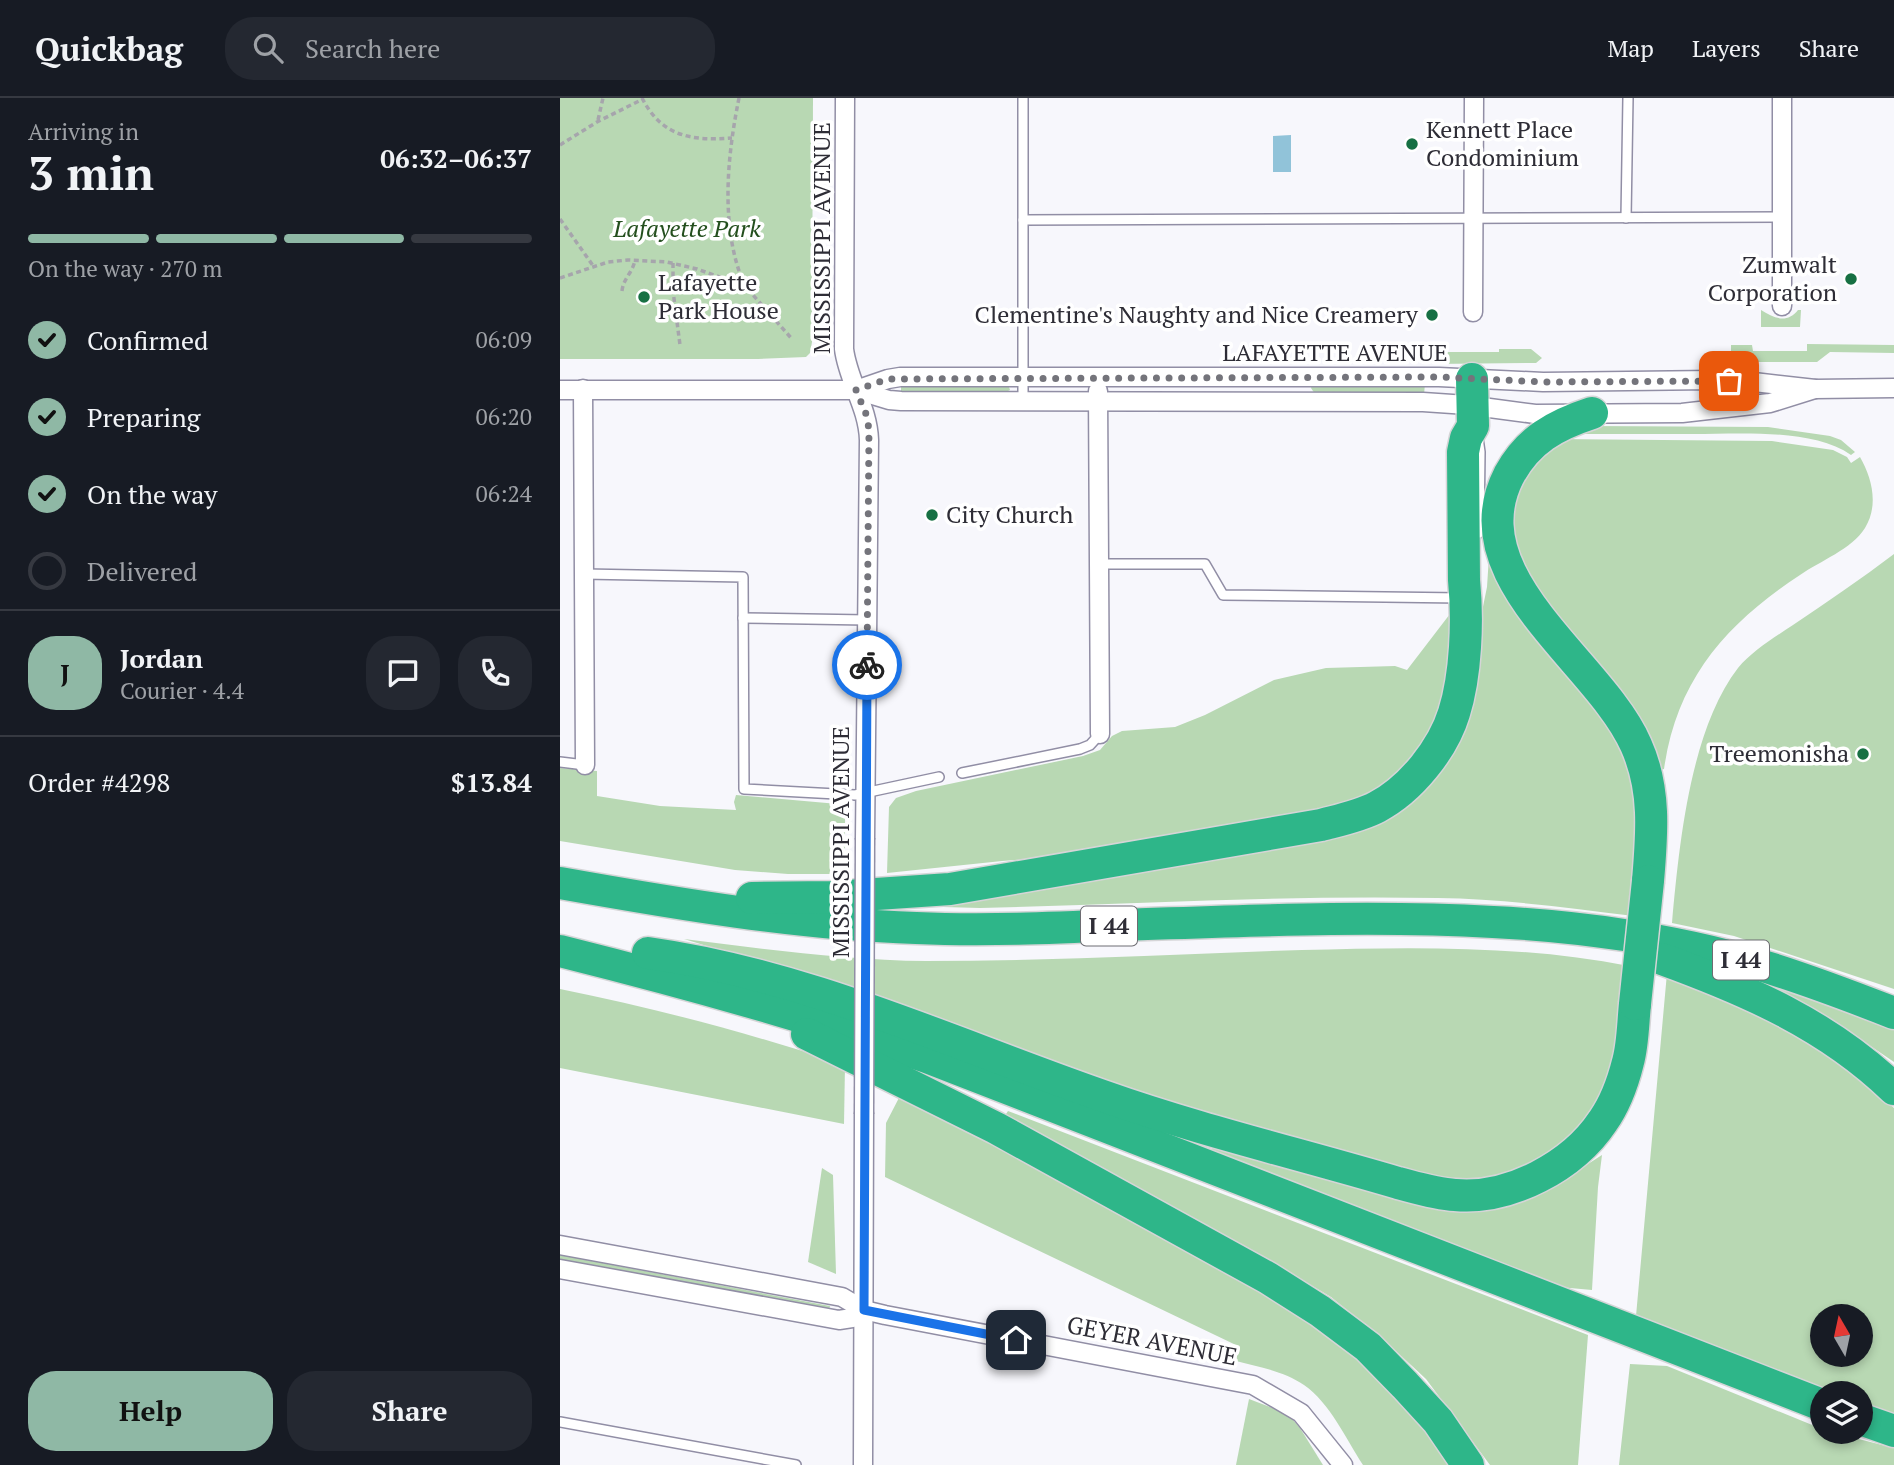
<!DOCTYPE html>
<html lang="en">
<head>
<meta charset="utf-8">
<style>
  body { margin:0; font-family:"PT Serif",serif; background:#242831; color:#f1f3f6; height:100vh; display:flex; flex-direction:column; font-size:26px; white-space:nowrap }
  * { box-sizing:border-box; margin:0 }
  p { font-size:23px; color:#9ea1a6 }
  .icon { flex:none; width:38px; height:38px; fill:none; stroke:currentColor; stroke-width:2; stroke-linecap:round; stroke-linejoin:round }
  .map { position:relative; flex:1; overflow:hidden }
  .details { display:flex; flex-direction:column; background:#171b24; width:560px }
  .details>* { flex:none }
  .needle { width:46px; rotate:351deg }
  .controls { position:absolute; left:1250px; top:1206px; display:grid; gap:14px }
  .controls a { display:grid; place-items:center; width:63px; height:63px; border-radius:50%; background:#171b24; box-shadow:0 4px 10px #0003; font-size:35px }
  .pin { position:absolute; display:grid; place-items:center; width:60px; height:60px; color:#fff; margin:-30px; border-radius:14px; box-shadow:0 4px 10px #0006 }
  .courier { position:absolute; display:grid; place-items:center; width:70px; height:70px; margin:-35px; border:5px solid #1a73e8; border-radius:50%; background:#fff; color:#222; box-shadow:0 2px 9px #0007 }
  .headline em { font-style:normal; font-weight:800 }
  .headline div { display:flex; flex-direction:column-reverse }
  .headline { display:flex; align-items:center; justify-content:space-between; height:119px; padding:0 28px }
  h1 { font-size:46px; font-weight:800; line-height:52px }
  .bar { display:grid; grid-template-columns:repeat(4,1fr); gap:10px 7px; align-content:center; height:84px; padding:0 28px }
  .bar i { height:9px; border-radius:5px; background:#363941 }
  .bar .on { background:#8fb8a5 }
  .bar p { grid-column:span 4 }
  .line { display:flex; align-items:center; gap:18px; padding:0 28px; border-top:2px solid #363941 }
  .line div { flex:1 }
  .round { display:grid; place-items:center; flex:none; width:74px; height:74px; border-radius:28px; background:#242831 }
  ol { padding:0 28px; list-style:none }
  li { display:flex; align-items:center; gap:21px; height:77px }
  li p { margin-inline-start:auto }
  li .icon { padding:7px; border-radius:50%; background:#8fb8a5; color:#111; stroke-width:4 }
  li:last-child { color:#9ea1a6 }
  li i { width:38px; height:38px; border:4px solid #363941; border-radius:50% }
  .button { display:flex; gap:14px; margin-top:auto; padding:14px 28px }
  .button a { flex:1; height:80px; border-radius:28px; background:#8fb8a5; color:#111; font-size:28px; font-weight:800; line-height:80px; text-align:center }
  .button a+a { background:#242831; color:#f1f3f6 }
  header { display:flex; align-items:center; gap:42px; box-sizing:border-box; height:98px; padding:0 35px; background:#171b24; border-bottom:2px solid #363941 }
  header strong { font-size:33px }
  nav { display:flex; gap:38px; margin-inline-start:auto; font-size:24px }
  .search { width:490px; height:63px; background:#242831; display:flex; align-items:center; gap:18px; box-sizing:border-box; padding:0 24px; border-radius:28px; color:#9ea1a6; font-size:26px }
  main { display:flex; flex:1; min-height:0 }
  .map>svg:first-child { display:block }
  .green { fill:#b8d8b3; fill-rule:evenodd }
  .water { fill:#91c3d9 }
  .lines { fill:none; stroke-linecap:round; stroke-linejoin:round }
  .lane-casing { stroke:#918ea5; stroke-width:12 }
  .street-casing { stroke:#918ea5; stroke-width:21 }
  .highway-casing { stroke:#d5d5d7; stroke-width:35 }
  .path { stroke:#a6a5ac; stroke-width:3.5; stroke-dasharray:5 3.5; stroke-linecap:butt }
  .lane { stroke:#fff; stroke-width:9 }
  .street { stroke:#fff; stroke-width:18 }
  .highway { stroke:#2eb689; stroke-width:32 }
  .street-bridge-casing { stroke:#918ea5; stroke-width:21; stroke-linecap:butt }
  .highway-bridge-casing { stroke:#d5d5d7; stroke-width:35; stroke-linecap:butt }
  .street-bridge { stroke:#fff; stroke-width:18 }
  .highway-bridge { stroke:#2eb689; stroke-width:32 }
  .done { stroke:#74747b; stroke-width:7; stroke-dasharray:0 12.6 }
  .route { stroke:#1a73e8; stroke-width:9 }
  .poi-dot { fill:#177043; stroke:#fff; stroke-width:2.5 }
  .labels { text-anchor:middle; stroke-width:7; stroke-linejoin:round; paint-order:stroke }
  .shield { fill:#fff; stroke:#6d6c72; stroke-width:2 }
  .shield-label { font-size:23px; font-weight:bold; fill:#2e2d36 }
  .poi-label { font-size:24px; fill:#2e2d36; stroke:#fff; text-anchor:start }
  .park-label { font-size:24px; font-style:italic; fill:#244f1e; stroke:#fff }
  .street-label { font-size:24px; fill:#2e2d36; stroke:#fff }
</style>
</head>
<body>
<header>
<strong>Quickbag</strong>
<div class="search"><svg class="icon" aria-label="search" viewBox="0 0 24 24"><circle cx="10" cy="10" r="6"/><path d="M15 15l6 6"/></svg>Search here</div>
<nav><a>Map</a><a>Layers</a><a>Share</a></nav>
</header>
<main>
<section class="details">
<div class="headline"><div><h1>3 min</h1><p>Arriving in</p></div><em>06:32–06:37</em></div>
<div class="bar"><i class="on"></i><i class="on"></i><i class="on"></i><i></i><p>On the way · 270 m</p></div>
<ol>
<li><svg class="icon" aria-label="check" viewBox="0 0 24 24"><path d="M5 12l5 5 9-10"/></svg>Confirmed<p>06:09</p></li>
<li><svg class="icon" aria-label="check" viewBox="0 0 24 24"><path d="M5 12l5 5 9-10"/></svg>Preparing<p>06:20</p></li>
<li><svg class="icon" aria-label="check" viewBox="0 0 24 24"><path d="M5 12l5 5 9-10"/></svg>On the way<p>06:24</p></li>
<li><i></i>Delivered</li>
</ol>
<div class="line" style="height:126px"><b class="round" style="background:#8fb8a5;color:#111">J</b><div><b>Jordan</b><p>Courier · 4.4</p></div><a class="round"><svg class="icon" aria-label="chat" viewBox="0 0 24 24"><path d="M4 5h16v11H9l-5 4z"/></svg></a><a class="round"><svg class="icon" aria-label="phone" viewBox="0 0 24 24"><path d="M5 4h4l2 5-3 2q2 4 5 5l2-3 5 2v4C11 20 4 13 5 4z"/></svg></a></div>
<div class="line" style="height:91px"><div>Order #4298</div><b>$13.84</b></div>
<div class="button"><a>Help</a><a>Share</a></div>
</section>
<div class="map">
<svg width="1334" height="1367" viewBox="0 0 1334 1367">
  <rect width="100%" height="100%" fill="#f7f7fc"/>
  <g class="green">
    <polygon points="0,0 253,0 252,244 250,255 246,259 198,261 0,261"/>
    <path d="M1201,212C1213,219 1226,227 1238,212H1241L1240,229H1201Z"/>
    <polygon points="1247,246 1334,247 1334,255 1270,254 1257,264 1192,264 1182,255 1171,255 1171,247 1192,247 1193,253 1247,253"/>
    <polygon points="939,251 971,251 982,260 976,265 873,266 873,254 939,254"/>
    <polygon points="865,285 864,297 755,296 751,290 752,287"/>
    <polygon points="341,286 448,286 450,292 444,295 341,295"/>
    <path d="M1030,328L1208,329L1270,338L1281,342L1295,354L1291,357C1252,330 1179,336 1133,336C1095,336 1057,336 1019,336Z"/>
    <path d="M994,341L1212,343L1273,352L1287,359L1291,365L1300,359C1312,380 1319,407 1305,430C1292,451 1260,463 1240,477C1166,526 1117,581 1104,671L1096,673L971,495L949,431L958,382Z"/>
    <path d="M1334,456V891L1174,838L1112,825C1119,748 1130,632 1178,570C1192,553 1215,539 1233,527C1267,504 1301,481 1334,456Z"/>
    <path d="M929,458L1047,611L1080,686L1074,818C1009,810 944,801 878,800C726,797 573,806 420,810L383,809V806L843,702L915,548L927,489Z"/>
    <polygon points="893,512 892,576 868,651 796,708 540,756 442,763 327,775 329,709 336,700 356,693 523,658 540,652 552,638 562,633 615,629 645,617 714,582 766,570 835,568 847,572"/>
    <polygon points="0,670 37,673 37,698 100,708 176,712 174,704 176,697 278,706 285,709 285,776 228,776 175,772 0,743"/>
    <path d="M124,841C204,851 285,862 366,863C491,863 617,856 742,852C851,849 961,847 1069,868L1056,960L1043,1001L1004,1050L946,1079L884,1084L610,1009L326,903Z"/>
    <path d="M1107,875L1230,930L1285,967L1334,1010V1319L1300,1306V1295H1272L1076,1218ZM1262,1218H1300V1256H1262Z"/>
    <polygon points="1221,890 1284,911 1334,931 1334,964 1287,932 1215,895"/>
    <path d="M0,891C98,911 190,935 285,967L284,1026L0,970Z"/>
    <path d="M342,994L757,1225L811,1270L861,1324L892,1367H803C786,1341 770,1305 744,1287C724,1273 699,1269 676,1263L678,1248L325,1079L326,1025Z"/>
    <polygon points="448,1013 1028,1237 1018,1367 930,1367 866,1281 823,1241 771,1199 695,1154 444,1019"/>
    <polygon points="654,1043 883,1112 921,1112 953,1105 1006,1080 1042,1057 1038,1089 1032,1192 999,1189 651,1055"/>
    <polygon points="262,1070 273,1077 276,1176 248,1164"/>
    <polygon points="0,1157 270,1208 269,1213 0,1163"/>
    <polygon points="1070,1266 1107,1268 1262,1331 1262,1334 1271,1334 1334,1350 1334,1367 1059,1367"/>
    <polygon points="689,1301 728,1316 740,1330 763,1367 676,1367"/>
  </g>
  <polygon class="water" points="731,37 731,74 713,74 713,38"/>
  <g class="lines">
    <g class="lane-casing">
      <g id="lane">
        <polyline points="1066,120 1068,0"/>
        <polyline points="463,122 1222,119"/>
        <polyline points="463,303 463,0"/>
        <polyline points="918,340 920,354 919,435"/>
        <polyline points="539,466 645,466 663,497 901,500"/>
        <polyline points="24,476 183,479 184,691 295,697 379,679"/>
        <polyline points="183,520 307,522"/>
        <polyline points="0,664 25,667"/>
        <polyline points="402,675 520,651 530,647 540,636"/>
        <polyline points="0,1324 236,1367"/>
      </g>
    </g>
    <g class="street-casing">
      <g id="street">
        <path d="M285,0L284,251C288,283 308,309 309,342L305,740"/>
        <polyline points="1222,208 1222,0"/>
        <polyline points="913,214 914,0"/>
        <polyline points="23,291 25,667"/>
        <polyline points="0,292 296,292 329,302 341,303 863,304 907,307 975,316 1122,315 1210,305 1255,291"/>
        <polyline points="296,292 328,281 340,279 879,279 983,284 1153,282 1185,283 1255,291 1334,290"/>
        <polyline points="538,293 540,636"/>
        <polyline points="0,1147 282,1199 304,1212 325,1217 693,1287 741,1315 783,1367"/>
        <polyline points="0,1171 279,1222 292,1220 304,1212"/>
        <polyline points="303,1367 304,1016"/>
      </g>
    </g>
    <g class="highway-casing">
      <g id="highway">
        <path d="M1032,315C995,327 968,342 949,377C896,480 1040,564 1076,647C1096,691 1092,736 1088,783"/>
        <path d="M0,785C118,806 236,826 356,830C424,833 492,830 560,827C684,823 808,817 933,824C1016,828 1113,841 1193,865C1241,879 1288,897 1334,915"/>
        <path d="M192,800L272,799L390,791L761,727C780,722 800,718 817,709C851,691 883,651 894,615C906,577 908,522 904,482L903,354L906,340L913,328L912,281"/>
        <path d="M0,853C124,884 246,918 367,959L1262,1307"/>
        <path d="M88,855C247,877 393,946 543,998C639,1032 740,1056 838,1085C857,1090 876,1096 895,1097C950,1102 1013,1068 1043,1023C1055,1006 1063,984 1068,964C1073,946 1073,925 1075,906"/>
        <path d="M1102,861C1187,892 1268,927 1334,991"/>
        <polyline points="247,936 436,1030 708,1180 760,1213 808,1249 845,1287 878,1323 908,1367"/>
        <polyline points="1300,1321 1334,1333"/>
      </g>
    </g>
    <g class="path">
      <path d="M82,0C102,39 132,43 172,40"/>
      <path d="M179,0C167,59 160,130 184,186"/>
      <polyline points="38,22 43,0"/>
      <polyline points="0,47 37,24 83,1"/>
      <polyline points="0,121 34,169"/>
      <polyline points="113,165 113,193 120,247"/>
      <polyline points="0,180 48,164 68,162 107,164 137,171 185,188 232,241"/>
      <path d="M62,193C63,181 73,174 75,162"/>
    </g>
    <use href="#lane" class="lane"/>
    <use href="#street" class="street"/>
    <use href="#highway" class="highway"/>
    <g class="street-bridge-casing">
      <polyline id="street-bridge" points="304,1016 305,740"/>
    </g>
    <g class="highway-bridge-casing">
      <polyline id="highway-bridge" points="1075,906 1088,783"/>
    </g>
    <use href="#street-bridge" class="street-bridge"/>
    <use href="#highway-bridge" class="highway-bridge"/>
  </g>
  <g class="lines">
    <polyline class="done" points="307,567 309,331 306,316 296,292 328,281 879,279 983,284 1169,283"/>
    <polyline class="route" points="307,567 304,1212 456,1242"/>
  </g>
  <g class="poi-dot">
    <circle cx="852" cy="46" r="7"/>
    <circle cx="1291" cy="181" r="7"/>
    <circle cx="84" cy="199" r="7"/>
    <circle cx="872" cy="217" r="7"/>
    <circle cx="372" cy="417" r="7"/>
    <circle cx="1303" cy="656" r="7"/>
  </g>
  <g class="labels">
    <g class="shield">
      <rect x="521" y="808.5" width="56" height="39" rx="5"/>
      <rect x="1153" y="842.5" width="56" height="39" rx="5"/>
    </g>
    <g class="shield-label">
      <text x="549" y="836">I 44</text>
      <text x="1181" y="870">I 44</text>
    </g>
    <g class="poi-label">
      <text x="866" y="40">Kennett Place<tspan x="866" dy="28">Condominium</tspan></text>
      <text x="1277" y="175" text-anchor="end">Zumwalt<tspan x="1277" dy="28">Corporation</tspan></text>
      <text x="98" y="193">Lafayette<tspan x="98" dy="28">Park House</tspan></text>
      <text x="858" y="225" text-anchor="end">Clementine's Naughty and Nice Creamery</text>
      <text x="386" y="425">City Church</text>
      <text x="1289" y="664" text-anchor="end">Treemonisha</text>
    </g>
    <g class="park-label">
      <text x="127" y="139">Lafayette Park</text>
    </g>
    <g class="street-label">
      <text transform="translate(262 140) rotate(-90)" y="8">MISSISSIPPI AVENUE</text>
      <text x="775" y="263">LAFAYETTE AVENUE</text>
      <text transform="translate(281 744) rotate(-90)" y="8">MISSISSIPPI AVENUE</text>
      <text transform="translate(592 1243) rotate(11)" y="8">GEYER AVENUE</text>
    </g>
  </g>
</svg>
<div class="controls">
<a><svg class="needle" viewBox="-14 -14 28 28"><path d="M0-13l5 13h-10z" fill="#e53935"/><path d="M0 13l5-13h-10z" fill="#9ea1a6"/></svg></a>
<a><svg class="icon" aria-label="layers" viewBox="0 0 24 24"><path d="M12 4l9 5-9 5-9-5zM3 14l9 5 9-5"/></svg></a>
</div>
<div class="pin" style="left:1169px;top:283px;background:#ea580c"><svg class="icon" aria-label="bag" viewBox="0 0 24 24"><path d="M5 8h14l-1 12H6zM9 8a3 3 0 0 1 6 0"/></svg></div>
<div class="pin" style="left:456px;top:1242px;background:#1f2937"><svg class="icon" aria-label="home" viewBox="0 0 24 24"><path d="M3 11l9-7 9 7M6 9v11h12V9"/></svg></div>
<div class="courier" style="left:307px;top:567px"><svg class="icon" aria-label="bike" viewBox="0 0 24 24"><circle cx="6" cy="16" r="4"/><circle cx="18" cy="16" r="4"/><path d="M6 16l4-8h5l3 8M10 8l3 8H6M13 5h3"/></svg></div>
</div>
</main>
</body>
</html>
